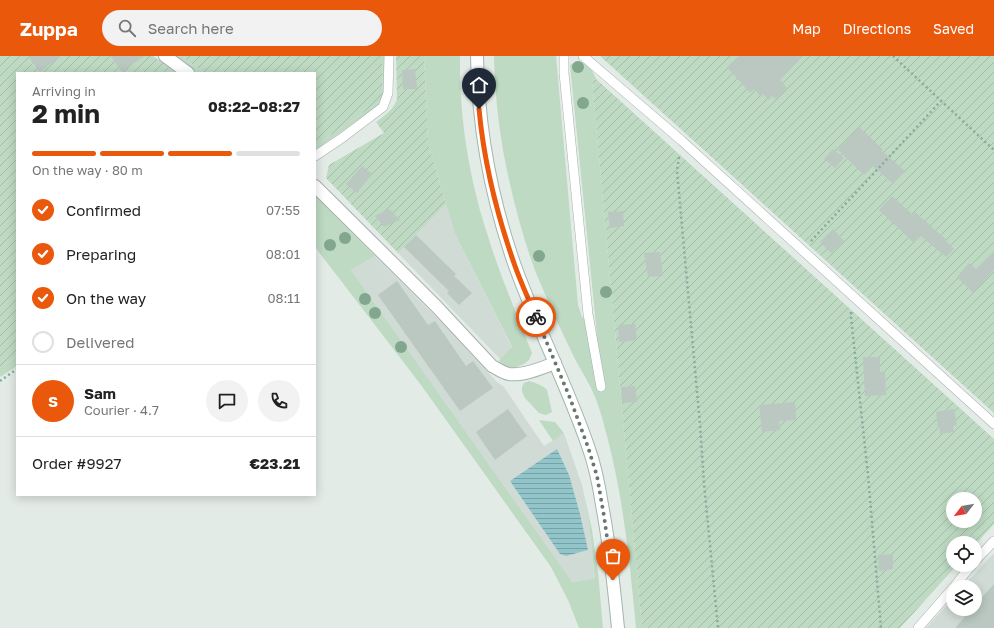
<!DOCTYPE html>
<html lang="en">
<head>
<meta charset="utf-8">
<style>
  body { margin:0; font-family:"Golos Text",sans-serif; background:#f2f2f2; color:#222; height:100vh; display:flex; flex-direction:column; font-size:15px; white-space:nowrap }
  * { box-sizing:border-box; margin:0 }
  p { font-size:13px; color:#767676 }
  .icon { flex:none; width:22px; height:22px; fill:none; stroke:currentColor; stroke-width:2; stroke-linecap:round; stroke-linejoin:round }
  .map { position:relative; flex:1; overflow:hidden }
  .side { position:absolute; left:16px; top:16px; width:300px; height:424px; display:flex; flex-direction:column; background:#fff; border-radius:0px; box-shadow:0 2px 10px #0003 }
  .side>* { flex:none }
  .needle { width:26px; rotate:239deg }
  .controls { position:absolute; left:946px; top:436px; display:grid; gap:8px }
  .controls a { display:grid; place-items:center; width:36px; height:36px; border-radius:50%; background:#fff; box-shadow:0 2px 10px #0003; font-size:20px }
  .pin { position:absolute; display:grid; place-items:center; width:34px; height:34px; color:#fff; margin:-41px -17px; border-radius:50% 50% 50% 0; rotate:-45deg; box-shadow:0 0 4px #0007 }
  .pin .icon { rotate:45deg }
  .courier { position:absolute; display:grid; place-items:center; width:40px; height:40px; margin:-20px; border:3px solid #ea580c; border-radius:50%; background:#fff; color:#222; box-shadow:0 1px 5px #0007 }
  .head em { font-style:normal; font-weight:700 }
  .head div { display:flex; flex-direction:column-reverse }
  .head { display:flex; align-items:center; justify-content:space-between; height:68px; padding:0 16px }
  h1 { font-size:26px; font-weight:700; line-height:30px }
  .bar { display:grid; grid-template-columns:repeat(4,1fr); gap:6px 4px; align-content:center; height:48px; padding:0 16px }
  .bar i { height:5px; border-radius:3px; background:#e0e0e0 }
  .bar .active { background:#ea580c }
  .bar p { grid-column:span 4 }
  .line { display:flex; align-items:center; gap:10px; padding:0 16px; border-top:1px solid #e0e0e0 }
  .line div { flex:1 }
  .round { display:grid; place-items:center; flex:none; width:42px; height:42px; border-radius:21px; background:#f2f2f2 }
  ol { padding:0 16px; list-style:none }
  li { display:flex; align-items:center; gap:12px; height:44px }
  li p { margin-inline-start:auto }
  li .icon { padding:4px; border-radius:50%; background:#ea580c; color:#fff; stroke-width:4 }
  li:last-child { color:#767676 }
  li i { width:22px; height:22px; border:2px solid #e0e0e0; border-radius:50% }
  header { display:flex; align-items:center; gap:24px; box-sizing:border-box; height:56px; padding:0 20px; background:#ea580c; color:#fff }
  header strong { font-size:19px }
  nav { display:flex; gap:22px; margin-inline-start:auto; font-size:14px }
  .search { width:280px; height:36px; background:#f2f2f2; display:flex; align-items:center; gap:10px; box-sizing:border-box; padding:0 14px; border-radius:22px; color:#767676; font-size:15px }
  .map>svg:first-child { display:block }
  .built { fill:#d1dbd6 }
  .green { fill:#bedac3 }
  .garden { fill:url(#garden-furrows); fill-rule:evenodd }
  .water { fill:url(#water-rules) }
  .building { fill:#bbc8c2 }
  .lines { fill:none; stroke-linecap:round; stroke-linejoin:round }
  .service-casing { stroke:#a6b2ad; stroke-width:10 }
  .minor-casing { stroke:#a6b2ad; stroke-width:14 }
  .secondary-casing { stroke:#a2b5ad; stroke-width:14 }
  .path { stroke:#87ab9d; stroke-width:2.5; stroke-dasharray:2 3; stroke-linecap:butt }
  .service { stroke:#fff; stroke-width:9 }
  .minor { stroke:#fff; stroke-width:12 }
  .secondary { stroke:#fff; stroke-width:12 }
  .tree { fill:#82a68e }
  .done { stroke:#677872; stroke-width:4; stroke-dasharray:0 7.2 }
  .route { stroke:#ea580c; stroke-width:5 }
</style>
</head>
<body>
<header>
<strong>Zuppa</strong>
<div class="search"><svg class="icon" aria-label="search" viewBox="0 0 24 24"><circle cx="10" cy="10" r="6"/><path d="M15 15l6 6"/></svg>Search here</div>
<nav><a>Map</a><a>Directions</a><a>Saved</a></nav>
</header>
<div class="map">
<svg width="994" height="572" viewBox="0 0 994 572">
  <defs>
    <pattern id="garden-furrows" width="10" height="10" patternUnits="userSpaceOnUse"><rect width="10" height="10" fill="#bedac3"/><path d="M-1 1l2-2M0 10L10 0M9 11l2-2" fill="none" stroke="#a3bca8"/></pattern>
    <pattern id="water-rules" width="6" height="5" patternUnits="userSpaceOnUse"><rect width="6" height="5" fill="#91c5ca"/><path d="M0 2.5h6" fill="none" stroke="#76a1a5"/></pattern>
  </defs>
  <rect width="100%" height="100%" fill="#e3ebe7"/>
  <g class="built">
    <polygon points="446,148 455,178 512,292 500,303 398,197"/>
    <polygon points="375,200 447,272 496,325 504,331 544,390 564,377 582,429 589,466 595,524 571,526 351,214"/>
    <polygon points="994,497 994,572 926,572 953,542 953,553 975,553 975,531 963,531"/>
  </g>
  <g class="green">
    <polygon points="174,0 181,0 204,17 197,17"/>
    <polygon points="382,0 387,0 386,36 383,45 371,55 315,94 315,90 380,45 383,38"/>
    <path d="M424,0H460C459,60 469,123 488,180C500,220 517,258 532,297L529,304L524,308L514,312L506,311L499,305L500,303L512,291L455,178L446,148L428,87Z"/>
    <path d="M494,0H556L578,249L582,261L586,264L600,309L570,9C584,0 591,11 596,23L592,24L642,572H636C630,509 624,446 608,384C605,373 602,360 598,349C593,333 583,318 575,303C563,279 552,254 541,229C532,208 525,186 519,164C504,110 495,56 494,0Z"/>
    <polygon points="315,139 375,200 351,214 572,526 595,523 589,466 582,429 592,474 598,516 603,572 579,572 568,544 551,511 421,329 315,191"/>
    <polygon points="17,300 17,310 0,321 0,312"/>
    <path d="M529,325C536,327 542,329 547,334L552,356L546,359L539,357L525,342L522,336V331L524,327Z"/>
    <polygon points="539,364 555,366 564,377 553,385"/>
  </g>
  <g class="garden">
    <polygon points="0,0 153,0 176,17 17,17 17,300 0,312"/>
    <polygon points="181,0 382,0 383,38 380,45 315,90 315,17 204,17"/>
    <path d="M396,0H424L428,87L446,148L398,197L326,122L329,109L384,77L376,66C384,60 395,52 397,43Z"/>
    <polygon points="600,0 994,0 994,357"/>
    <path d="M596,23L994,383V468L975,489V487H953V509H957L900,572H642L592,24ZM953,443H975V465H953Z"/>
  </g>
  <polygon class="water" points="557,393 569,419 580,458 588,494 566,500 560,498 510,425"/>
  <g class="building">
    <polygon points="28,0 61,0 40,16"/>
    <polygon points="111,0 144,0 122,16"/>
    <polygon points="739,0 803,0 780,24 787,32 776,43 772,40 769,44 763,38 761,41 754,33 750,37 727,11"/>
    <polygon points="415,13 417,33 403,33 402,14"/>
    <polygon points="859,71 871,82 883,94 882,95 905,115 893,128 873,110 864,119 838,94"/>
    <polygon points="833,93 844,102 835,112 824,103"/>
    <polygon points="362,110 372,118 357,137 346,128"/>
    <polygon points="892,140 913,159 915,156 934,173 947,184 946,185 954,193 946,201 921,180 914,187 879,154"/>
    <polygon points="389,153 400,164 384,171 375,160"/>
    <polygon points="623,155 624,170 610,172 608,156"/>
    <polygon points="833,173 844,185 831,197 820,186"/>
    <polygon points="416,179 456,218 454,220 472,237 459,249 447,237 449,235 404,191"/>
    <polygon points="994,195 994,214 973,237 957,221 969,207 976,213"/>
    <polygon points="660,196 663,220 648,221 644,197"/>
    <polygon points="397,225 428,269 435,265 466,310 473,305 493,332 460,355 378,239"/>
    <polygon points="635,268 637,284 619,286 618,269"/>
    <polygon points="863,301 880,301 880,316 885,315 886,339 865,340"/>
    <polygon points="635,330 637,346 622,347 621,331"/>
    <polygon points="795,346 796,364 779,365 780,374 762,376 759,349"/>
    <polygon points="508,353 527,380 495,404 476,376"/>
    <polygon points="954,353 957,369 953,370 954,376 940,378 940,372 938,372 936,356"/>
    <polygon points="893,498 893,513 879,515 878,499"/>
    <polygon points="994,528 994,572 955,572 972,553 975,553 975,549"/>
  </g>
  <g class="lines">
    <g class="service-casing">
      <g id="service">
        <polyline points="564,0 564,17 588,258 601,331"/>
        <polyline points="583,0 682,85 994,368"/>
        <polyline points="315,100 342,82 383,51 388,37 389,0"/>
        <polyline points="975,505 994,485"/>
        <polyline points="954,531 965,517 972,509"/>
        <polyline points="918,572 953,532"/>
      </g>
    </g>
    <g class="minor-casing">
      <g id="minor">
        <polyline points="165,0 188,17"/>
        <path d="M315,130L436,250L492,310C498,313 503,317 509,318C523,320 542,312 555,307"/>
      </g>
    </g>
    <g class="secondary-casing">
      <path id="secondary" d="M477,0C478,72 491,142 515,210C537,271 567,329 588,390C595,409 599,429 602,449C610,490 614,531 618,572"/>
    </g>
    <g class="path">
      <polyline points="893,0 994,94"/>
      <polyline points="679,101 677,115 700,368 704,427 718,572"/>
      <polyline points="811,185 941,45"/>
      <polyline points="851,256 851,261 868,419 881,572"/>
      <polyline points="0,325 17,313"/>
    </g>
    <use href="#service" class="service"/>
    <use href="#minor" class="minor"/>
    <use href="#secondary" class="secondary"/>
  </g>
  <g class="tree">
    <circle cx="578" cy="11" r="6"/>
    <circle cx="583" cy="47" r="6"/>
    <circle cx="345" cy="182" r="6"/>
    <circle cx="330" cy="189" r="6"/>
    <circle cx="539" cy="200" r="6"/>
    <circle cx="606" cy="236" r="6"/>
    <circle cx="365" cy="243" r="6"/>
    <circle cx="375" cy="257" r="6"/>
    <circle cx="401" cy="291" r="6"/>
  </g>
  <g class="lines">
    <polyline class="done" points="536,261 570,342 588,391 597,420 604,460 613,524"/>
    <path class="route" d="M479,53C484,107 497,159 515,210C521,227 529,244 536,261"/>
  </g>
</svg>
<div class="controls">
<a><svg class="needle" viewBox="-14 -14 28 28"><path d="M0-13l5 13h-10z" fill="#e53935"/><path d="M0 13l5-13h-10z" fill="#767676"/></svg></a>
<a><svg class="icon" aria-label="locate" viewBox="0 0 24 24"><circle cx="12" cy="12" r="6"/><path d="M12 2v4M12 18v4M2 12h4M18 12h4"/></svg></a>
<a><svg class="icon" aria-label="layers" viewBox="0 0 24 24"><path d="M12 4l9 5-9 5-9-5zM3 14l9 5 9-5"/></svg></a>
</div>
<div class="pin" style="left:613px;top:524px;background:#ea580c"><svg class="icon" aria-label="bag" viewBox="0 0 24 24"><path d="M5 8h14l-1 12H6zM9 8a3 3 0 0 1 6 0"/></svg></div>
<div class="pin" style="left:479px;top:53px;background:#1f2937"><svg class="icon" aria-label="home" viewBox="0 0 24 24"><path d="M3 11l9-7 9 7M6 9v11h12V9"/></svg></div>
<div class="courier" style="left:536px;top:261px"><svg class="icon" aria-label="bike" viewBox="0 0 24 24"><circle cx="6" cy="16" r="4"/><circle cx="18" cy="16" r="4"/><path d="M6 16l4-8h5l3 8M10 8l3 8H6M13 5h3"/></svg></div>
<section class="side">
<div class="head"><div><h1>2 min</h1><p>Arriving in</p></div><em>08:22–08:27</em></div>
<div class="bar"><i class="active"></i><i class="active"></i><i class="active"></i><i></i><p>On the way · 80 m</p></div>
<ol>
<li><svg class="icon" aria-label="check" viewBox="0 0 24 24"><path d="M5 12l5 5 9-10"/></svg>Confirmed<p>07:55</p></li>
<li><svg class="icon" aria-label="check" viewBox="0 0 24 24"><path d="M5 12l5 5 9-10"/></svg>Preparing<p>08:01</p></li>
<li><svg class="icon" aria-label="check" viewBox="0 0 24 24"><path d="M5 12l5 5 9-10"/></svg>On the way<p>08:11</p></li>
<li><i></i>Delivered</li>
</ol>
<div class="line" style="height:72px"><b class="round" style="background:#ea580c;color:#fff">S</b><div><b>Sam</b><p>Courier · 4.7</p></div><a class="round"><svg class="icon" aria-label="chat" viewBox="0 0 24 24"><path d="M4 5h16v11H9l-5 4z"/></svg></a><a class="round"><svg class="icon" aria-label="phone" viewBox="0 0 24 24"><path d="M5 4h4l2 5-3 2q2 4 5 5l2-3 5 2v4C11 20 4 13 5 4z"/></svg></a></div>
<div class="line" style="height:52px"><div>Order #9927</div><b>€23.21</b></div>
</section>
</div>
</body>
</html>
